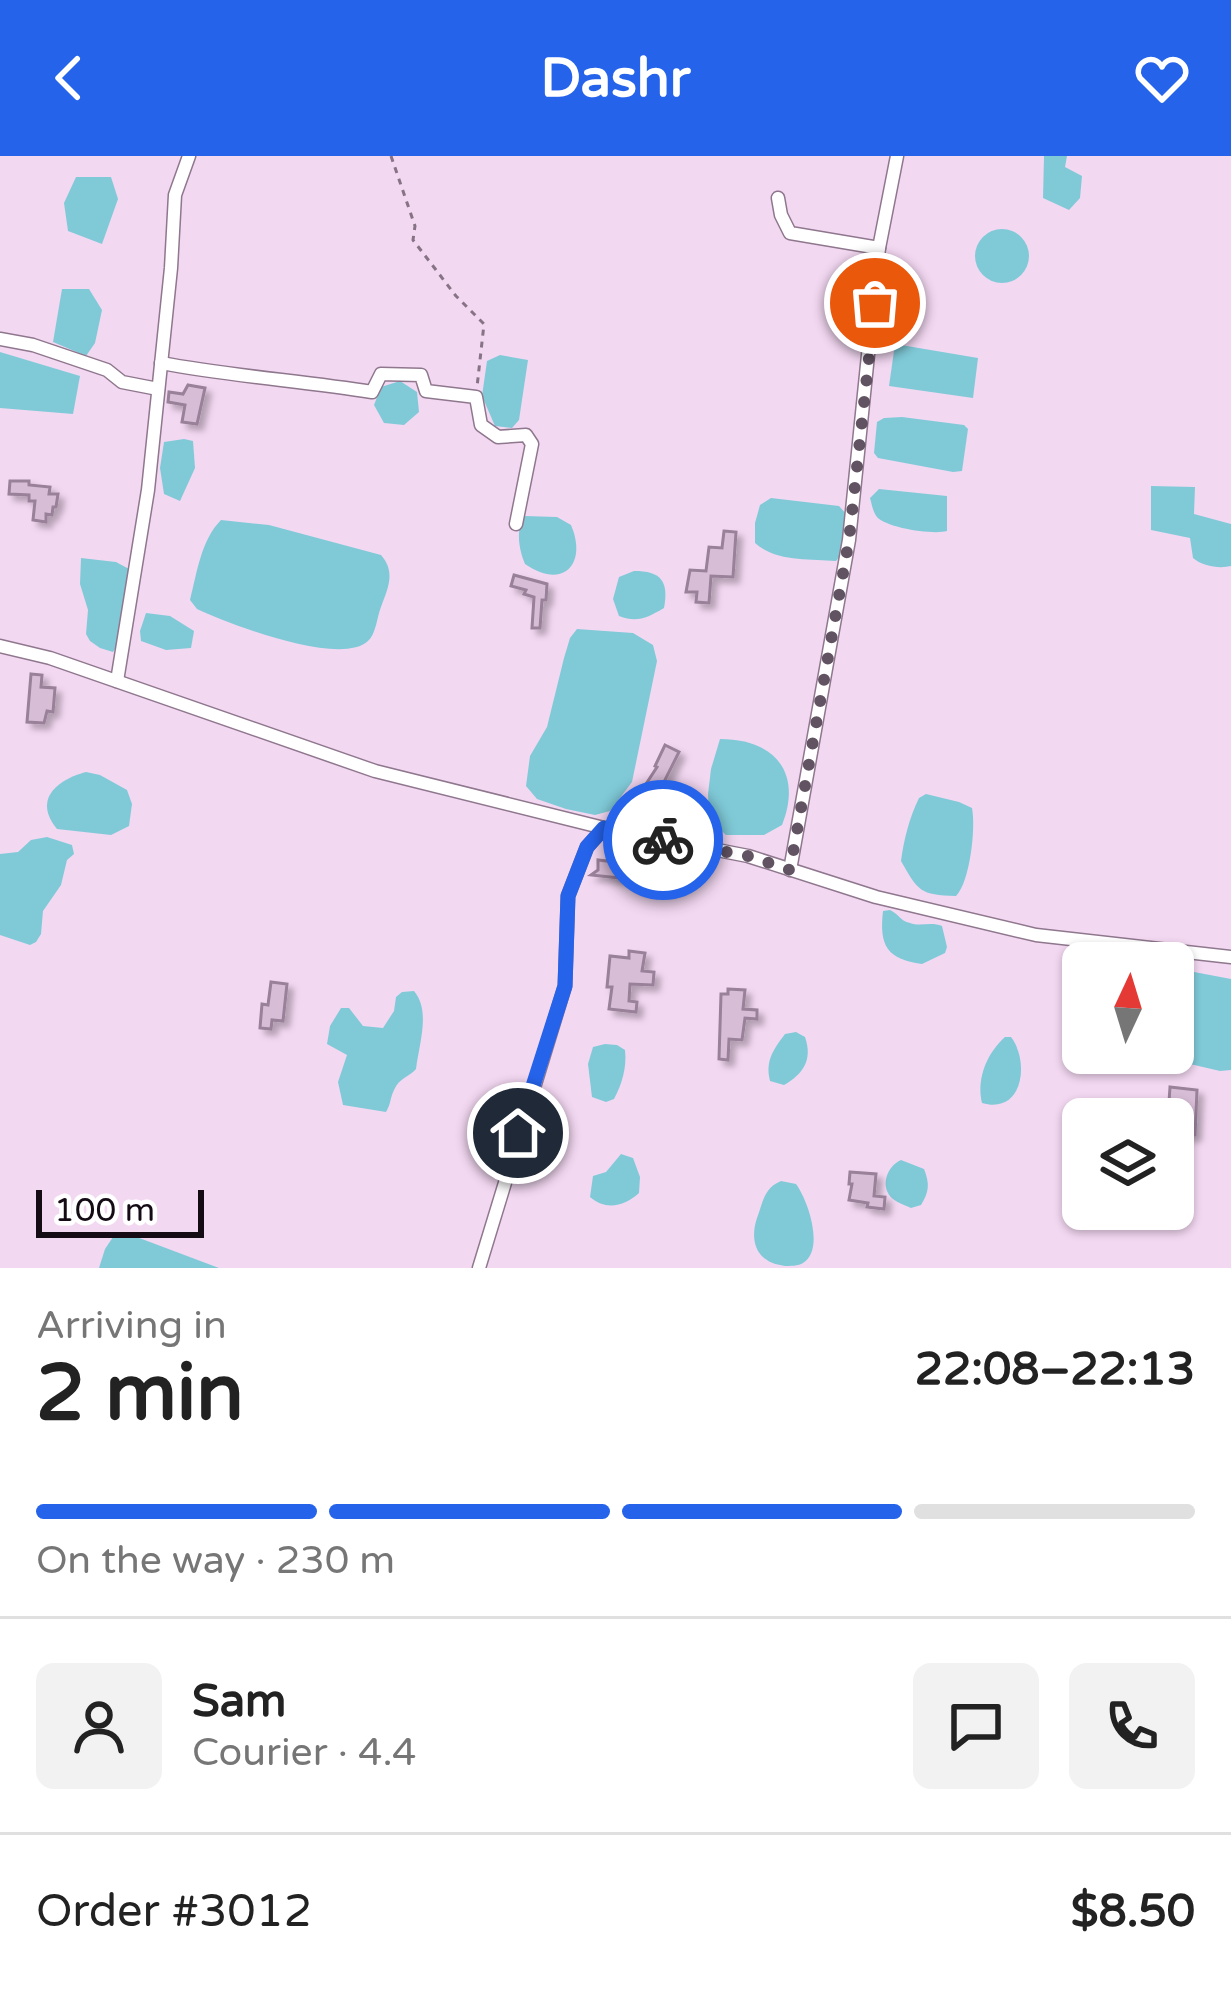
<!DOCTYPE html>
<html lang="en">
<head>
<meta charset="utf-8">
<style>
  body { margin:0; font-family:"Varela Round",sans-serif; background:#f2f2f2; color:#222; height:100vh; display:flex; flex-direction:column; font-size:45px; white-space:nowrap }
  * { box-sizing:border-box; margin:0 }
  p { font-size:39px; color:#767676 }
  .icon { flex:none; width:66px; height:66px; fill:none; stroke:currentColor; stroke-width:2; stroke-linecap:round; stroke-linejoin:round }
  .map { position:relative; height:1112px; overflow:hidden }
  .drawer { display:flex; flex-direction:column; background:#fff; flex:1 }
  .drawer>* { flex:none }
  .needle { width:78px; rotate:4deg }
  .tools { position:absolute; left:1062px; top:786px; display:grid; gap:24px }
  .tools a { display:grid; place-items:center; width:132px; height:132px; border-radius:18px; background:#fff; box-shadow:0 3px 9px #0004; font-size:60px }
  .scale { position:absolute; left:36px; bottom:30px; width:168px; box-sizing:border-box; padding-left:12px; border:6px solid #140b14; border-top:0; font-size:33px; line-height:42px; white-space:nowrap; color:#140b14; -webkit-text-stroke:9px #fff; paint-order:stroke }
  .pin { position:absolute; display:grid; place-items:center; width:102px; height:102px; color:#fff; margin:-51px; border:6px solid #fff; border-radius:50%; box-shadow:0 3px 12px #0007 }
  .courier { position:absolute; display:grid; place-items:center; width:120px; height:120px; margin:-60px; border:9px solid #2563eb; border-radius:50%; background:#fff; color:#222; box-shadow:0 3px 15px #0007 }
  .overview em { font-style:normal; font-weight:700 }
  .overview div { display:flex; flex-direction:column-reverse }
  .overview { display:flex; align-items:center; justify-content:space-between; height:204px; padding:0 36px }
  h1 { font-size:78px; font-weight:700; line-height:90px }
  .bar { display:grid; grid-template-columns:repeat(4,1fr); gap:18px 12px; align-content:center; height:144px; padding:0 36px }
  .bar i { height:15px; border-radius:9px; background:#e0e0e0 }
  .bar .current { background:#2563eb }
  .bar p { grid-column:span 4 }
  .line { display:flex; align-items:center; gap:30px; padding:0 36px; border-top:3px solid #e0e0e0 }
  .line div { flex:1 }
  .round { display:grid; place-items:center; flex:none; width:126px; height:126px; border-radius:18px; background:#f2f2f2 }
  header { display:flex; justify-content:space-between; align-items:center; height:156px; padding:0 36px; background:#2563eb; color:#fff; font-size:54px; font-weight:700 }
  .map>svg:first-child { display:block }
  .water { fill:#80cad8 }
  .building { fill:#d8bdd7; stroke:#998199; stroke-width:3; filter:url(#shadow) }
  .lines { fill:none; stroke-linecap:round; stroke-linejoin:round }
  .street-casing { stroke:#8f778e; stroke-width:15 }
  .path { stroke:#867486; stroke-width:3; stroke-dasharray:6 6; stroke-linecap:butt }
  .street { stroke:#fff; stroke-width:12 }
  .done { stroke:#625362; stroke-width:12; stroke-dasharray:0 21.6 }
  .route { stroke:#2563eb; stroke-width:15 }
</style>
</head>
<body>
<header><svg class="icon" aria-label="back" viewBox="0 0 24 24"><path d="M15 5l-7 7 7 7"/></svg>Dashr<svg class="icon" aria-label="heart" viewBox="0 0 24 24"><path d="M12 20l-8-8c-3-5 5-10 8-4 3-6 11-1 8 4z"/></svg></header>
<div class="map">
<svg width="1231" height="1112" viewBox="0 0 1231 1112">
  <defs>
    <filter id="shadow"><feDropShadow dx="5.5" dy="5.5" stdDeviation="3" flood-color="#0004"/></filter>
  </defs>
  <rect width="100%" height="100%" fill="#f3d8f2"/>
  <g class="water">
    <polygon points="1044,0 1067,0 1065,11 1082,20 1080,42 1069,54 1043,42"/>
    <polygon points="76,21 111,21 118,43 102,88 68,75 64,47"/>
    <circle cx="1002" cy="100" r="27"/>
    <polygon points="62,133 89,133 102,154 95,187 86,200 53,186"/>
    <polygon points="895,188 978,202 973,242 889,230"/>
    <polygon points="0,196 80,220 73,258 0,252"/>
    <polygon points="500,199 528,204 519,264 512,272 495,270 482,240 487,205"/>
    <polygon points="400,225 417,236 419,256 404,269 384,267 374,249 381,231"/>
    <polygon points="902,261 964,269 968,273 962,315 953,316 878,302 874,297 877,266 884,262"/>
    <polygon points="184,283 193,285 195,312 180,345 164,338 160,312 164,286"/>
    <path d="M1151,330L1195,331L1194,358L1231,368V410C1219,413 1202,410 1193,402L1190,382L1151,374Z"/>
    <path d="M879,333L947,340V375C933,379 887,372 877,361C873,356 872,349 870,342Z"/>
    <path d="M771,342L839,350L847,359L848,365L840,400L836,405C809,403 776,406 755,387V367L760,349Z"/>
    <path d="M525,360L557,361L571,369C588,409 562,434 525,408C519,394 515,373 525,360Z"/>
    <path d="M221,364L269,369L381,399C396,416 388,432 381,451C377,461 376,478 368,485C340,511 229,468 197,453L190,444C197,417 201,384 221,364Z"/>
    <polygon points="81,402 116,406 129,413 119,486 113,496 100,492 90,485 86,478 88,454 80,428"/>
    <path d="M634,415C661,415 669,425 664,452C647,462 637,467 619,460L613,443L619,421Z"/>
    <polygon points="146,457 170,460 194,475 191,492 166,494 141,485 140,475"/>
    <polygon points="577,473 633,477 653,489 657,505 632,626 610,655 595,659 566,653 537,643 526,630 530,600 547,571 564,502 570,482"/>
    <path d="M720,583C774,583 803,616 782,669L764,679H726L709,663L708,638L711,613Z"/>
    <path d="M86,616L100,619L127,634L132,648L129,670L111,679L57,673C33,644 56,624 86,616Z"/>
    <path d="M926,638L959,646L972,652C976,672 970,726 956,740C920,739 918,735 901,705C904,683 909,663 919,642Z"/>
    <polygon points="47,681 72,689 74,698 67,704 61,729 43,755 41,778 36,786 30,789 0,779 0,698 18,696 31,684"/>
    <path d="M890,754C899,758 900,765 910,767C921,771 931,765 942,770L947,791L945,797L922,808C887,803 879,790 883,755Z"/>
    <polygon points="1173,812 1231,823 1231,914 1220,915 1143,897 1173,897"/>
    <path d="M414,835C431,855 419,888 416,913C409,921 399,922 394,934C390,942 391,948 386,956L343,949L338,926L347,899L327,888L330,870L341,852H349L363,870L383,872L394,855L396,841L402,836Z"/>
    <path d="M796,876L805,881C813,904 803,918 784,929L770,925C765,905 773,894 785,878Z"/>
    <path d="M1005,881H1011C1030,906 1023,959 982,947C976,923 987,897 1005,881Z"/>
    <path d="M605,888L617,889L625,894C627,911 622,928 614,943L606,946L592,941L588,908L593,891Z"/>
    <path d="M621,998L633,1002L640,1021L639,1037C625,1050 606,1055 590,1041L593,1020L606,1016Z"/>
    <path d="M901,1004L924,1013C930,1028 929,1036 921,1049L911,1052C905,1049 898,1047 893,1043C879,1031 887,1010 901,1004Z"/>
    <path d="M781,1025L796,1028C808,1044 825,1094 803,1107C799,1110 789,1110 785,1110C757,1107 749,1086 757,1062C763,1046 764,1032 781,1025Z"/>
    <polygon points="126,1077 219,1112 99,1112 105,1093 115,1078"/>
  </g>
  <g class="building">
    <polygon points="188,229 205,232 197,268 182,266 185,249 168,246 169,236 183,238"/>
    <polygon points="10,325 29,325 29,329 50,331 49,338 58,338 56,351 53,351 52,359 46,358 46,366 33,364 35,345 29,345 29,339 9,338"/>
    <polygon points="724,375 736,376 733,421 711,420 709,447 696,446 697,436 686,436 690,414 706,415 709,391 722,392"/>
    <polygon points="514,419 547,428 546,444 542,444 540,472 532,472 534,441 524,438 526,434 511,430"/>
    <polygon points="31,518 42,519 41,531 55,532 53,556 47,555 44,567 27,566"/>
    <polygon points="665,589 679,596 658,638 654,636 650,657 676,664 673,675 637,668 644,631 657,611 655,610"/>
    <polygon points="612,684 690,699 689,710 677,709 678,705 643,695 642,711 621,710 620,722 591,719 598,714 598,704 607,705"/>
    <polygon points="629,795 645,797 642,815 654,816 653,829 630,828 629,845 637,846 636,856 609,853 612,831 607,831 610,800 629,802"/>
    <polygon points="271,826 287,828 283,865 272,864 271,873 260,872 262,848 268,849"/>
    <polygon points="728,833 745,834 743,853 757,854 757,863 745,862 742,884 729,883 728,904 719,903 721,838 728,838"/>
    <polygon points="1170,931 1197,934 1195,979 1178,980 1180,963 1155,963 1157,945 1169,946"/>
    <polygon points="850,1016 876,1018 874,1040 885,1041 884,1053 867,1051 868,1047 849,1044 852,1028 849,1028"/>
  </g>
  <g class="lines">
    <g class="street-casing">
      <g id="street">
        <polyline points="778,42 781,59 790,77 879,92"/>
        <polyline points="0,183 33,189 107,214 122,226 158,233"/>
        <path d="M161,207C231,220 302,225 372,236L381,218L421,219L426,235L476,241L481,269L498,281L526,279L532,288L516,368"/>
        <polyline points="0,490 50,502 375,615 604,672 748,700 876,741 1036,779 1231,801"/>
        <polyline points="117,525 148,334 171,112 175,39 189,0"/>
        <polyline points="790,714 849,384 879,92 897,0"/>
        <polyline points="479,1112 565,830 568,740 587,691 604,672"/>
      </g>
    </g>
    <polyline class="path" points="391,0 415,70 413,84 456,140 484,168 477,231"/>
    <use href="#street" class="street"/>
  </g>
  <g class="lines">
    <polyline class="done" points="663,684 748,700 790,714 849,384 875,147"/>
    <polyline class="route" points="518,977 565,830 568,740 587,691 604,672 663,684"/>
  </g>
</svg>
<div class="tools">
<a><svg class="needle" viewBox="-14 -14 28 28"><path d="M0-13l5 13h-10z" fill="#e53935"/><path d="M0 13l5-13h-10z" fill="#767676"/></svg></a>
<a><svg class="icon" aria-label="layers" viewBox="0 0 24 24"><path d="M12 4l9 5-9 5-9-5zM3 14l9 5 9-5"/></svg></a>
</div>
<div class="scale">100 m</div>
<div class="pin" style="left:875px;top:147px;background:#ea580c"><svg class="icon" aria-label="bag" viewBox="0 0 24 24"><path d="M5 8h14l-1 12H6zM9 8a3 3 0 0 1 6 0"/></svg></div>
<div class="pin" style="left:518px;top:977px;background:#1f2937"><svg class="icon" aria-label="home" viewBox="0 0 24 24"><path d="M3 11l9-7 9 7M6 9v11h12V9"/></svg></div>
<div class="courier" style="left:663px;top:684px"><svg class="icon" aria-label="bike" viewBox="0 0 24 24"><circle cx="6" cy="16" r="4"/><circle cx="18" cy="16" r="4"/><path d="M6 16l4-8h5l3 8M10 8l3 8H6M13 5h3"/></svg></div>
</div>
<section class="drawer">
<div class="overview"><div><h1>2 min</h1><p>Arriving in</p></div><em>22:08–22:13</em></div>
<div class="bar"><i class="current"></i><i class="current"></i><i class="current"></i><i></i><p>On the way · 230 m</p></div>
<div class="line" style="height:216px"><a class="round"><svg class="icon" aria-label="person" viewBox="0 0 24 24"><circle cx="12" cy="8" r="4"/><path d="M4 21q1-7 8-7t8 7"/></svg></a><div><b>Sam</b><p>Courier · 4.4</p></div><a class="round"><svg class="icon" aria-label="chat" viewBox="0 0 24 24"><path d="M4 5h16v11H9l-5 4z"/></svg></a><a class="round"><svg class="icon" aria-label="phone" viewBox="0 0 24 24"><path d="M5 4h4l2 5-3 2q2 4 5 5l2-3 5 2v4C11 20 4 13 5 4z"/></svg></a></div>
<div class="line" style="height:156px"><div>Order #3012</div><b>$8.50</b></div>
</section>
</body>
</html>
